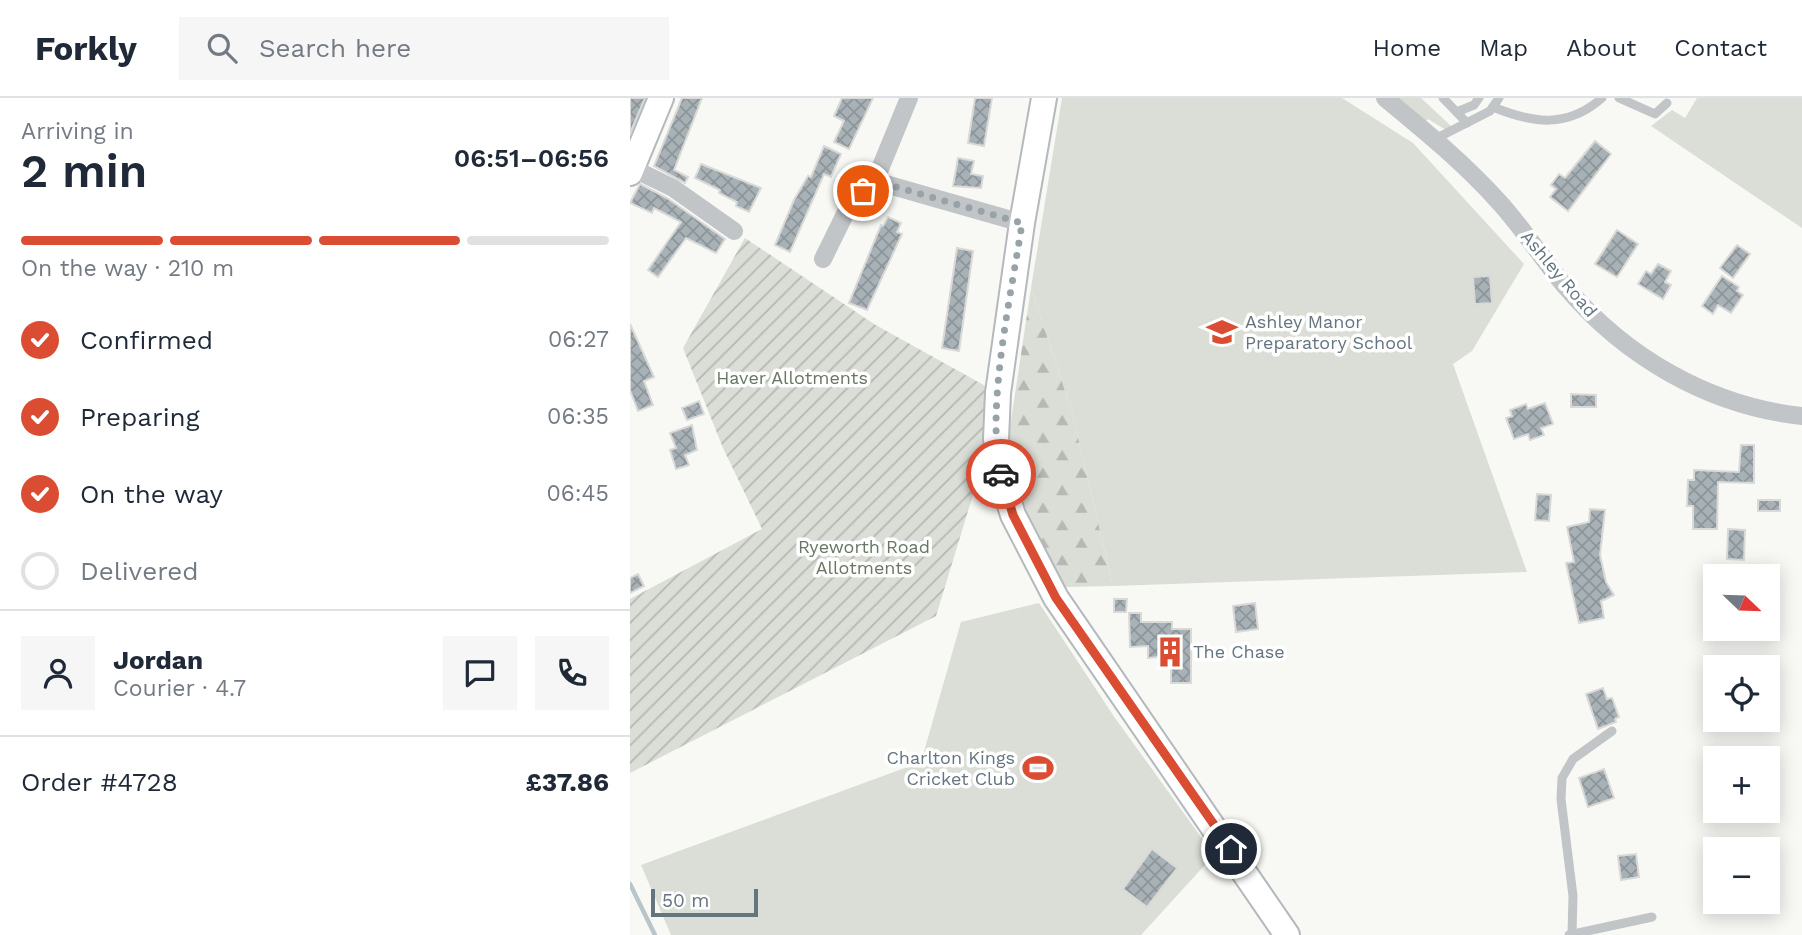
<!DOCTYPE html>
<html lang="en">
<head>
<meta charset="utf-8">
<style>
  body { margin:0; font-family:"Work Sans",sans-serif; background:#f6f6f7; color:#1f2937; height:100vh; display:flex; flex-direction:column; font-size:26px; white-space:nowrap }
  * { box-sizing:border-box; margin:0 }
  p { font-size:23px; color:#747a83 }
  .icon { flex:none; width:38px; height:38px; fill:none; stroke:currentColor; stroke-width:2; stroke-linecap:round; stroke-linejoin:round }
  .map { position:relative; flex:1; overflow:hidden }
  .details { display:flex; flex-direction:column; background:#fff; width:630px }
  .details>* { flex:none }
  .needle { width:46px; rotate:113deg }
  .buttons { position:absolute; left:1073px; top:466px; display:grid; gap:14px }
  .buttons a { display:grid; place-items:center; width:77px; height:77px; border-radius:0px; background:#fff; box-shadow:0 4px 18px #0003; font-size:35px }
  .scale { position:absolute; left:21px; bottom:18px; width:107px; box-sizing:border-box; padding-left:7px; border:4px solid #64757f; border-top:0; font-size:19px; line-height:24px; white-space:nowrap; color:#64757f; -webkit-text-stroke:5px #fff; paint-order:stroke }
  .pin { position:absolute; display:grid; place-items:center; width:60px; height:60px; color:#fff; margin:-30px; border:4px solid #fff; border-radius:50%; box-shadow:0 2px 7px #0007 }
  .courier { position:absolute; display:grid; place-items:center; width:70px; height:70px; margin:-35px; border:5px solid #da4d32; border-radius:50%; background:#fff; color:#222; box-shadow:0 2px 9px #0007 }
  .summary em { font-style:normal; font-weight:600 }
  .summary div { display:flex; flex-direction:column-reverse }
  .summary { display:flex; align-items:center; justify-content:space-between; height:119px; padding:0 21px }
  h1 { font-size:46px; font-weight:600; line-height:52px }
  .bar { display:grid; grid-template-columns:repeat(4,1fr); gap:10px 7px; align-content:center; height:84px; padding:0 21px }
  .bar i { height:9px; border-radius:5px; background:#e0e1e3 }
  .bar .active { background:#da4d32 }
  .bar p { grid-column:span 4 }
  .line { display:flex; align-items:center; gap:18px; padding:0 21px; border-top:2px solid #e0e1e3 }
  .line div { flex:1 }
  .round { display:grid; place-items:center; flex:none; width:74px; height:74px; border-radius:0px; background:#f6f6f7 }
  ol { padding:0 21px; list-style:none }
  li { display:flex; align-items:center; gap:21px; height:77px }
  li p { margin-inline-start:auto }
  li .icon { padding:7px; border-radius:50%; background:#da4d32; color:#fff; stroke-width:4 }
  li:last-child { color:#747a83 }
  li i { width:38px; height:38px; border:4px solid #e0e1e3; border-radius:50% }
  header { display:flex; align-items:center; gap:42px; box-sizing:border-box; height:98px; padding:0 35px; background:#fff; border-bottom:2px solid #e0e1e3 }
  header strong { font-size:33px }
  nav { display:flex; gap:38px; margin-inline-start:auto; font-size:24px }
  .search { width:490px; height:63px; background:#f6f6f7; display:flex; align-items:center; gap:18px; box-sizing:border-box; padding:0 24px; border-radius:0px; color:#747a83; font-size:26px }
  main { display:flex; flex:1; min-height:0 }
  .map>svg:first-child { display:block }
  .green { fill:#daded6 }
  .forest { fill:url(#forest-firs) }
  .garden { fill:url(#garden-furrows) }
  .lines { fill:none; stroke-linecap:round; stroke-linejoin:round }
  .stream { stroke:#b9c5c8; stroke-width:4.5 }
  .building { fill:url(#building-cross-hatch); stroke:#d9d9d7; stroke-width:2 }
  .secondary-casing { stroke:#b3b9bd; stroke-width:28 }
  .lane { stroke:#c1c5c8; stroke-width:9 }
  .street { stroke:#c1c5c8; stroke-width:18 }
  .secondary { stroke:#fff; stroke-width:24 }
  .done { stroke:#98a3a8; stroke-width:7; stroke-dasharray:0 12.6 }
  .route { stroke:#da4d32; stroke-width:9 }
  .labels { text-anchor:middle; stroke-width:7; stroke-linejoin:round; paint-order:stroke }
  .street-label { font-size:18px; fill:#64757f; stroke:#fff }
  .poi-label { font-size:18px; fill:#64757f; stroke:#fff; text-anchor:start }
  .park-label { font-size:18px; fill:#687763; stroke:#fff }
</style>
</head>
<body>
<header>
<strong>Forkly</strong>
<div class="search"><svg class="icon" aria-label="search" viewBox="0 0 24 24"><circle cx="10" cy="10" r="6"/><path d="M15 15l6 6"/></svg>Search here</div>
<nav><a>Home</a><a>Map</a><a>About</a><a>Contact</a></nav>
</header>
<main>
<section class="details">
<div class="summary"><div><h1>2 min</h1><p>Arriving in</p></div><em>06:51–06:56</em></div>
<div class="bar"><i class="active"></i><i class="active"></i><i class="active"></i><i></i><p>On the way · 210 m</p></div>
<ol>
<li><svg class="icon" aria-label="check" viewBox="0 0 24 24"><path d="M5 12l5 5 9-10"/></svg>Confirmed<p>06:27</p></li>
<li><svg class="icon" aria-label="check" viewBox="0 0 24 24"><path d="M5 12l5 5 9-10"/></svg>Preparing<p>06:35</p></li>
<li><svg class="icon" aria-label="check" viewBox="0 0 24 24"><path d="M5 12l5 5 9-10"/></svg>On the way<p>06:45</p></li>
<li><i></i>Delivered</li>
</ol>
<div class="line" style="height:126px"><a class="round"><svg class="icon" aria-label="person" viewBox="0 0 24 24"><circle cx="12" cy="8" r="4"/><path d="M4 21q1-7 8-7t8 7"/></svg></a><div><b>Jordan</b><p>Courier · 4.7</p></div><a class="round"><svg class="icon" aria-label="chat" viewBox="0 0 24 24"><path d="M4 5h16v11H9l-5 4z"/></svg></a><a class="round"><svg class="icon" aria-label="phone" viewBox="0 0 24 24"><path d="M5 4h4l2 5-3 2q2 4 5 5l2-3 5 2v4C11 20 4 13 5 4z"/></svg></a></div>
<div class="line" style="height:91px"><div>Order #4728</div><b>£37.86</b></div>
</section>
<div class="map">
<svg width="1172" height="837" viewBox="0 0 1172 837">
  <defs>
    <pattern id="forest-firs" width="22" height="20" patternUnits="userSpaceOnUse" patternTransform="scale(1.75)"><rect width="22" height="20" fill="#daded6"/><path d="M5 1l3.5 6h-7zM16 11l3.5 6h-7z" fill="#b4b9b3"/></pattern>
    <pattern id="garden-furrows" width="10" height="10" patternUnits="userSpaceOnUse" patternTransform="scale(1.75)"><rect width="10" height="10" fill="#daded6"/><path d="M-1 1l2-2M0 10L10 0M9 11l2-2" fill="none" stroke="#b4b9b3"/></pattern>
    <pattern id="building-cross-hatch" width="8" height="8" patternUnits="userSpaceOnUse" patternTransform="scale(1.75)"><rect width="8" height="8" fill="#a8b1b6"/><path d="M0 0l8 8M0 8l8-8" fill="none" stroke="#8c9599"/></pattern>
  </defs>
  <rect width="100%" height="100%" fill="#f8f8f5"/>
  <g class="green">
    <polygon points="432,0 712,0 783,45 894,166 842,253 823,266 897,474 483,488 442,314 401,190"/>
    <polygon points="758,0 791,0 821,28 816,32 798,21 792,27"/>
    <polygon points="1067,0 1172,0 1172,130 1021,28 1042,12 1055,20"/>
    <polygon points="409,505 485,620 584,757 511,837 41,837 11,767 291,664 331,524"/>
  </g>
  <polygon class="forest" points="401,190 442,314 483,488 433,489 406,444 377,349"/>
  <polygon class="garden" points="115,140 244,226 368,295 367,318 306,518 0,675 0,501 132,431 93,350 53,250"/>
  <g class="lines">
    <polyline class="stream" points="0,786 25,837"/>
  </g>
  <g class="building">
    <polygon points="0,0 15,0 0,35"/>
    <polygon points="52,0 72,0 44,72 58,79 55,85 24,68"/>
    <polygon points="212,0 243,0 219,51 204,44 214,23 204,18"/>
    <polygon points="345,0 362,0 354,48 338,45"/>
    <polygon points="965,43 981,56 938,113 920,99 926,91 921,87 929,76 935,80"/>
    <polygon points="194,48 211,56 201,79 194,76 160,154 145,147 164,102 178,78 181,79"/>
    <polygon points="328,60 344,63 341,76 353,78 351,90 323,88"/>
    <polygon points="71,66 131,90 119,114 106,108 107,104 89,95 90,92 65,80"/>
    <polygon points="10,86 37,100 95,141 86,155 56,140 28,179 18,172 51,124 24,110 22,115 0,105"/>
    <polygon points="258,119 271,125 267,134 272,136 237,212 219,205 251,127 253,128"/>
    <polygon points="987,132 1008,146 987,179 965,166"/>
    <polygon points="1107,147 1120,156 1103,180 1090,170"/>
    <polygon points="327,150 343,153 329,253 312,250"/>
    <polygon points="1028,166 1041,173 1035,184 1041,187 1033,201 1008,186 1016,173 1021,176"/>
    <polygon points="860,178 862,205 845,206 843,179"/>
    <polygon points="1092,178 1109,189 1107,193 1113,197 1101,215 1088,207 1083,216 1072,208"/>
    <polygon points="0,226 24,279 14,283 23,307 8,313 0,292"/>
    <polygon points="941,296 966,297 966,309 941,309"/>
    <polygon points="69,303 74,316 57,322 52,310"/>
    <polygon points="915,305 923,326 911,330 914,337 900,342 898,336 884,341 876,320 882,318 880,312 896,306 898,311"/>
    <polygon points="62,327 67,352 55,357 59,367 46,371 40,352 46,350 40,335"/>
    <polygon points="1111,347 1124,347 1124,385 1088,384 1087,431 1063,431 1063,408 1057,408 1058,382 1064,382 1064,372 1109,374"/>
    <polygon points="907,396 921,397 919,423 905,422"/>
    <rect x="1128" y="402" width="22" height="11"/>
    <polygon points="960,411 975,412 970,457 976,484 984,497 971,503 974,520 949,525 936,465 944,464 937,429 959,424"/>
    <polygon points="1098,431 1115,432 1114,462 1097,461"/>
    <polygon points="8,476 14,488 0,495 0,480"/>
    <polygon points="484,501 497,501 496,514 484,514"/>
    <polygon points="625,505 628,531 606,534 603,508"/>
    <polygon points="499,515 511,515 511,524 542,524 542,531 561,531 561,585 541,585 541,567 529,559 518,560 518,548 500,549"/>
    <polygon points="973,590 977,601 982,600 989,619 985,621 986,624 968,631 956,596"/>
    <polygon points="974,671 984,700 958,709 949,680"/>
    <polygon points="522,751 547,770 517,809 493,791"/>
    <polygon points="1006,756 1009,779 991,782 988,758"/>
  </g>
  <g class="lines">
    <g class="secondary-casing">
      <g id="secondary">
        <polyline points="414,0 392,125 368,295 366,341 375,391 383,417 426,500 657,837"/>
        <polyline points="0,75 31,0"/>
      </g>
    </g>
    <g class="lane">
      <polyline points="813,0 837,25"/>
      <polyline points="989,0 1025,16 1037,5"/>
      <path d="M863,9C902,25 937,31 972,0"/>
      <polyline points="829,13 844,7 849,0"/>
      <polyline points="805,41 860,13 869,0"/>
      <polyline points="942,836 943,798 931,701 932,680 943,661 982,633"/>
      <polyline points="939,837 1022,819"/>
    </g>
    <g class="street">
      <path d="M755,0C795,33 835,66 869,104C893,130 912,161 935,188C995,259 1079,308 1172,318"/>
      <polyline points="2,70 43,90 104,133"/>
      <polyline points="245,83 392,125"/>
      <polyline points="193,161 218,110 245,83 279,0"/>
    </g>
    <use href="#secondary" class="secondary"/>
  </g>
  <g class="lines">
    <path class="done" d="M233,93L245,83L392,125C382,194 355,310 371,376"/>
    <polyline class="route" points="371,376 383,417 426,500 601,751"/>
  </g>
  <defs>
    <g id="school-bare" transform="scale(2.415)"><path d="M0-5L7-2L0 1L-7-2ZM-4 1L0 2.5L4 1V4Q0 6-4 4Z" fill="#da4d32" stroke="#fff" stroke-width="2.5" paint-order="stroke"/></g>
    <g id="building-bare" transform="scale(2.415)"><path d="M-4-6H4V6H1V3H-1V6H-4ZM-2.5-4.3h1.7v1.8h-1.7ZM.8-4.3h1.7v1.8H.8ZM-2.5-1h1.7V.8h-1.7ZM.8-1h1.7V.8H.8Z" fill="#da4d32" stroke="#fff" stroke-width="2.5" paint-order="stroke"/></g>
    <g id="stadium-bare" transform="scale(2.415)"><path d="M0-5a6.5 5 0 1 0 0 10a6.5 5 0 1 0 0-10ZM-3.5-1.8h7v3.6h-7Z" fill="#da4d32" stroke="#fff" stroke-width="2.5" paint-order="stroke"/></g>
  </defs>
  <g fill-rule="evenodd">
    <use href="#school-bare" x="592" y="234"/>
    <use href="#building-bare" x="540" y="554"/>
    <use href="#stadium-bare" x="408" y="670"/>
  </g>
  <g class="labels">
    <g class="street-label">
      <text transform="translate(929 176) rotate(50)" y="6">Ashley Road</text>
    </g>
    <g class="poi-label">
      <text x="615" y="230">Ashley Manor<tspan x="615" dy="21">Preparatory School</tspan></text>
      <text x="563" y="560">The Chase</text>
      <text x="385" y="666" text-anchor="end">Charlton Kings<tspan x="385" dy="21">Cricket Club</tspan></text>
    </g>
    <g class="park-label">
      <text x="162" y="286">Haver Allotments</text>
      <text x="234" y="455">Ryeworth Road<tspan x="234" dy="21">Allotments</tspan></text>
    </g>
  </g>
</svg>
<div class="buttons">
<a><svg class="needle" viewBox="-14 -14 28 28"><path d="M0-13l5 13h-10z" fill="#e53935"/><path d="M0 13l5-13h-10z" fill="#747a83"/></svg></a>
<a><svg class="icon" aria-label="locate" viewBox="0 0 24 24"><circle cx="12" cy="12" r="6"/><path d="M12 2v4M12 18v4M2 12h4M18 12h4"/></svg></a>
<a>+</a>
<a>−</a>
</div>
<div class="scale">50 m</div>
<div class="pin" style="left:233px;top:93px;background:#ea580c"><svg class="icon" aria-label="bag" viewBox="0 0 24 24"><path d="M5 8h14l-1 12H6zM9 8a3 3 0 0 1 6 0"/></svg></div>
<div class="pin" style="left:601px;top:751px;background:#1f2937"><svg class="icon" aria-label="home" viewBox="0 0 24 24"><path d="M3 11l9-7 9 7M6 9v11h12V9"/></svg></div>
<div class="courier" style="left:371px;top:376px"><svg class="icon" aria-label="car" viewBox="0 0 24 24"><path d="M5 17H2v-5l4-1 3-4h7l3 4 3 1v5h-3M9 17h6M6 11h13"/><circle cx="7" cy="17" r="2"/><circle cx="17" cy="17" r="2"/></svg></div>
</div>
</main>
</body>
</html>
